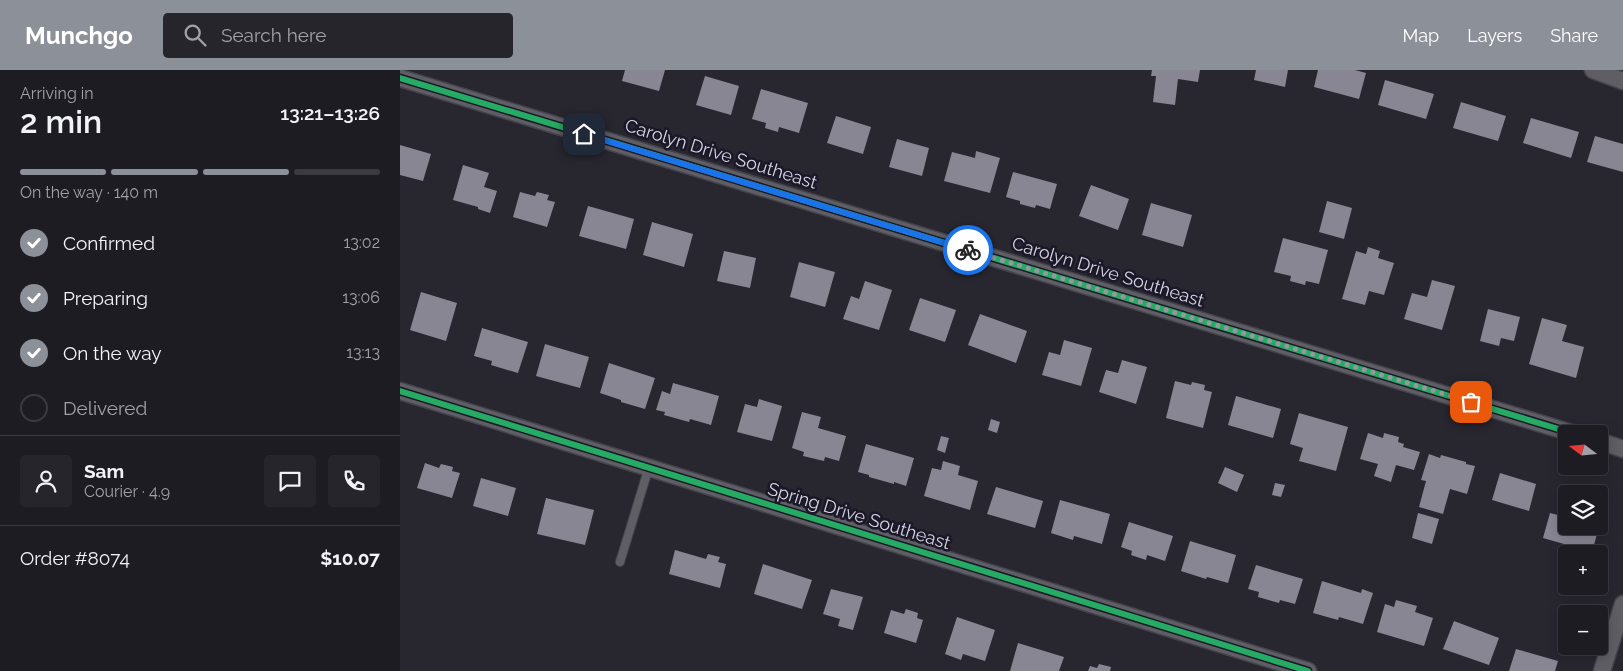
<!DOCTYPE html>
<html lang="en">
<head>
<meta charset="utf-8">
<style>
  body { margin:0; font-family:Raleway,sans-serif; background:#26252b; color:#f1f3f6; height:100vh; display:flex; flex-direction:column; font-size:19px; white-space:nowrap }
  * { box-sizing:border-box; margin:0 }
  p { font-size:16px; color:#a1a1a6 }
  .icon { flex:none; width:28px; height:28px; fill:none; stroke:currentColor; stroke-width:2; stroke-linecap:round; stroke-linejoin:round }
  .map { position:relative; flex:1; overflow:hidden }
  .panel { display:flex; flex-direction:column; background:#1e1c23; width:400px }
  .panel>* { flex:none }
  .needle { width:32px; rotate:286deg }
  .tools { position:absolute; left:1158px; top:355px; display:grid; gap:10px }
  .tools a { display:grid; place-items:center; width:50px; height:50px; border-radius:5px; background:#1e1c23; box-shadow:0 2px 12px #0003,0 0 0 1px #3c3a41; font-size:25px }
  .pin { position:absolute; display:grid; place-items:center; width:42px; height:42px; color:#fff; margin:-21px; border-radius:10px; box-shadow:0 2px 8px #0006 }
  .courier { position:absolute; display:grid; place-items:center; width:50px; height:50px; margin:-25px; border:4px solid #1a73e8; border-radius:50%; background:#fff; color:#222; box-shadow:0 1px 6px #0007 }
  .overview em { font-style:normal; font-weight:600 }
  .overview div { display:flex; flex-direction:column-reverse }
  .overview { display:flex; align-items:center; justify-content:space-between; height:85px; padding:0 20px }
  h1 { font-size:32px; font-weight:600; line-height:38px }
  .bar { display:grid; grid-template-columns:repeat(4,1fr); gap:8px 5px; align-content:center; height:60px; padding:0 20px }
  .bar i { height:6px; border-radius:4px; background:#3c3a41 }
  .bar .current { background:#8c9099 }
  .bar p { grid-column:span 4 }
  .line { display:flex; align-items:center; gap:12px; padding:0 20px; border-top:1px solid #3c3a41 }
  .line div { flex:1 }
  .round { display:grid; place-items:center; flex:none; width:52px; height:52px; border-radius:5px; background:#26252b }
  ol { padding:0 20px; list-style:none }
  li { display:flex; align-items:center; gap:15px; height:55px }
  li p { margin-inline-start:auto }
  li .icon { padding:5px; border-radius:50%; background:#8c9099; color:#fff; stroke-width:4 }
  li:last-child { color:#a1a1a6 }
  li i { width:28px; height:28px; border:2px solid #3c3a41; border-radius:50% }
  header { display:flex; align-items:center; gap:30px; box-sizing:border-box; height:70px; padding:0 25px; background:#8c9099; color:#fff }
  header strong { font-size:24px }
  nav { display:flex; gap:28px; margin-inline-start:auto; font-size:18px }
  .search { width:350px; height:45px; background:#26252b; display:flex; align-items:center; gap:12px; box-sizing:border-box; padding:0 18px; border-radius:5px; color:#a1a1a6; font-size:19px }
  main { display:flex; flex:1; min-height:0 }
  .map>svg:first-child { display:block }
  .building { fill:#898694 }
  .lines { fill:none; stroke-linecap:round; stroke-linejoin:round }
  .service-casing { stroke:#44434b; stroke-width:10 }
  .minor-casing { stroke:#44434b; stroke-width:19 }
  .service { stroke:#5f5e65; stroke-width:8 }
  .minor { stroke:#5f5e65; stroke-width:16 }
  .cycleway-casing { stroke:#1b1829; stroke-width:9 }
  .cycleway { stroke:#26ab63; stroke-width:6 }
  .done { stroke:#9896a1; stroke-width:5; stroke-dasharray:0 9 }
  .route { stroke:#1a73e8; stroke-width:6 }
  .labels { text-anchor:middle; stroke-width:5; stroke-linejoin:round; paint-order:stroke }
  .street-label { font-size:18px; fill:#d5d3df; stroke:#1b1829 }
</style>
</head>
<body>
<header>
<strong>Munchgo</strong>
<div class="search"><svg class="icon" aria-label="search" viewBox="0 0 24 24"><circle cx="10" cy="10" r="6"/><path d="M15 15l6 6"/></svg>Search here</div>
<nav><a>Map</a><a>Layers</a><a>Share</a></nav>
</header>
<main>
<section class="panel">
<div class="overview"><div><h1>2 min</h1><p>Arriving in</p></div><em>13:21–13:26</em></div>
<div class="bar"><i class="current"></i><i class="current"></i><i class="current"></i><i></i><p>On the way · 140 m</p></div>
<ol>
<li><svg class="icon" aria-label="check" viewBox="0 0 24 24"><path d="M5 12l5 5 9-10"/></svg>Confirmed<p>13:02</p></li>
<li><svg class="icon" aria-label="check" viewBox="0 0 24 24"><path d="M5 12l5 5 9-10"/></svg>Preparing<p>13:06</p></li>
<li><svg class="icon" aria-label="check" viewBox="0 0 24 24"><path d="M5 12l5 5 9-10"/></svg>On the way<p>13:13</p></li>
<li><i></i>Delivered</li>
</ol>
<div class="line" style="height:90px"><a class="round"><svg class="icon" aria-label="person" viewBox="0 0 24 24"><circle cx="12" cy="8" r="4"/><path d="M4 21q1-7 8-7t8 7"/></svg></a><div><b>Sam</b><p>Courier · 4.9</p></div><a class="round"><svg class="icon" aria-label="chat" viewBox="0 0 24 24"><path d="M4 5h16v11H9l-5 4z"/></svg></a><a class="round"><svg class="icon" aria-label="phone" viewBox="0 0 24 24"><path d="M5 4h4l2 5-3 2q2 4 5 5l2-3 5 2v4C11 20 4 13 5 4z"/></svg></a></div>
<div class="line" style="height:65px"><div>Order #8074</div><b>$10.07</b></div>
</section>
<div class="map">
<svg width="1223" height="601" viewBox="0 0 1223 601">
  <rect width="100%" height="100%" fill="#28262f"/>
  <g class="building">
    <polygon points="225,0 265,0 259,21 222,11"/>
    <polygon points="752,0 800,0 798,12 778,9 775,35 753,32 756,6 751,6"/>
    <polygon points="856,0 888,0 885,17 854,10"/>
    <polygon points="918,0 955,0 966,3 959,29 914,17"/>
    <polygon points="305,6 339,16 331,45 296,35"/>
    <polygon points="985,10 1034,24 1026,49 978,35"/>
    <polygon points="361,19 408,33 399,63 379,57 378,62 365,58 366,53 352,49"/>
    <polygon points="1061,32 1106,46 1098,71 1053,58"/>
    <polygon points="436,46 471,57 463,84 427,73"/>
    <polygon points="1131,48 1179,62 1171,88 1123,73"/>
    <polygon points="1195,66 1223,74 1223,102 1187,92"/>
    <polygon points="497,69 529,78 522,106 489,97"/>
    <polygon points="0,75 31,84 23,111 0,105"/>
    <polygon points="576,81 600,88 590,123 544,111 552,82 575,88"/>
    <polygon points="63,95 89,103 84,117 97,121 90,143 78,139 78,137 53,130"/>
    <polygon points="613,102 657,114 650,139 636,135 635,138 620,134 620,131 606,127"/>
    <polygon points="691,115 729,129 718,160 679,146"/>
    <polygon points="120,122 135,126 137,122 149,125 147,130 155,132 147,157 113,147"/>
    <polygon points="927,131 952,138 944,169 919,162"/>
    <polygon points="751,133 792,145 783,177 742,165"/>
    <polygon points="188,136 234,149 226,179 179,166"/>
    <polygon points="252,152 293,164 284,197 243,185"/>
    <polygon points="883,168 928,180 919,214 906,211 905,215 890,211 891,206 874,202"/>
    <polygon points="968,177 980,181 978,188 994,193 984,225 969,221 965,235 942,229 956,181 966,184"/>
    <polygon points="324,181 356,188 350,218 317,211"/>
    <polygon points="399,192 435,202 425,237 390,227"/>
    <polygon points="1032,210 1055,216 1042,260 1004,249 1012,223 1027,227"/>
    <polygon points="465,211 492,220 479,260 443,249 451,226 459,229"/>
    <polygon points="21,222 57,233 46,271 10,260"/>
    <polygon points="520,228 556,240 545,272 509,260"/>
    <polygon points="1088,239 1120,247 1114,271 1101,268 1099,276 1080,271"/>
    <polygon points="580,244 627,261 616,293 568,275"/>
    <polygon points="1142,248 1167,255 1162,271 1184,277 1176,308 1129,294"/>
    <polygon points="82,258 128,272 118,303 91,295 92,291 74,286"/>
    <polygon points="664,270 692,278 681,316 642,305 649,282 660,285"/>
    <polygon points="145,274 189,287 180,318 136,306"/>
    <polygon points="722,290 747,297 736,334 699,322 706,300 718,303"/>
    <polygon points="209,293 255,308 245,339 221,332 221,330 200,323"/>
    <polygon points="775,311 791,315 792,312 805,315 804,320 812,322 803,358 766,348"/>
    <polygon points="273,313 319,326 311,355 290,349 289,352 264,345 265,342 256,340 262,321 270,324"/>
    <polygon points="836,326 881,339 873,368 828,355"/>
    <polygon points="359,329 382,336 372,371 337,362 345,334 357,337"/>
    <polygon points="402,342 421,347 418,358 446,366 439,391 425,387 424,391 403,386 404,382 392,378"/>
    <polygon points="899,343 948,357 936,401 899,391 903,378 890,374"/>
    <polygon points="591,349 600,352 597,363 588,360"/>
    <polygon points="968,363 983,368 984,363 999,367 998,372 1004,374 1003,377 1020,382 1014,400 996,395 991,412 974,406 978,394 960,389"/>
    <polygon points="541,366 549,368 545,383 537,380"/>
    <polygon points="466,374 514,388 506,416 494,412 494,414 469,407 469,405 458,402"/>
    <polygon points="1029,384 1040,388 1041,385 1066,392 1066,394 1075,396 1067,424 1050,419 1043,444 1019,437 1026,411 1021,410"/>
    <polygon points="543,391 560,396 558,405 578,411 570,440 524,426 532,398 541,400"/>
    <polygon points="25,393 39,398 41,394 53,397 52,401 60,403 52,428 17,418"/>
    <polygon points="825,397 844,405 837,422 818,413"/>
    <polygon points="1100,403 1136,414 1129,441 1092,430"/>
    <polygon points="81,408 116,418 108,446 73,436"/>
    <polygon points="875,413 885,415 881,427 872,425"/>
    <polygon points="596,417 643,431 635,458 587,444"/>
    <polygon points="146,428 194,440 185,475 137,464"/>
    <polygon points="660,430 710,444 702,474 674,466 673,470 651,463"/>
    <polygon points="1018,443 1039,449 1032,474 1012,468"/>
    <polygon points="1150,443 1166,447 1166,456 1199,457 1192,482 1143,468"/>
    <polygon points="729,452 773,466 765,491 747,485 746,490 731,485 732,481 721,477"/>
    <polygon points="790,471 836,485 828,513 807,507 806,509 781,501"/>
    <polygon points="275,480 306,489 308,484 320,487 318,492 326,494 320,518 269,504"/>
    <polygon points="363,494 412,510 402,539 354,524"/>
    <polygon points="856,495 903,509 895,534 880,530 879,533 858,527 859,522 848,519"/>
    <polygon points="922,511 961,523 962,519 973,523 963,554 939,547 938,550 913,543"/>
    <polygon points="431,519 463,527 453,560 438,556 440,549 423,544"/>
    <polygon points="996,530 1017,536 1015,542 1033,548 1024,576 977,562 985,534 994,537"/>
    <polygon points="506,539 518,543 517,548 523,550 516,573 484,563 491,540 504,544"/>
    <polygon points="557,547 595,560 585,591 563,584 561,590 545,584"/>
    <polygon points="1054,551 1099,568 1089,595 1043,579"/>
    <polygon points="618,573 664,587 659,601 610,601"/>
    <polygon points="1116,579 1158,591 1155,601 1109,601"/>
    <polygon points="699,594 711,597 710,601 688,601 690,596 697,598"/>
  </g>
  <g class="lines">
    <g class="service-casing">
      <polyline id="service" points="220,492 249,397"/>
    </g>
    <g class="minor-casing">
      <g id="minor">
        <polyline points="1193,0 1223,11"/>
        <polyline points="0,8 1175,364"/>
        <polyline points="0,321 908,601"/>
        <polyline points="1199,371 1223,379"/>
        <polyline points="1202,601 1223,534"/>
      </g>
    </g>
    <use href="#service" class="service"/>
    <use href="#minor" class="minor"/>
    <g class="cycleway-casing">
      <g id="cycleway">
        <polyline points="0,8 1175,364"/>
        <polyline points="0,321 908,601"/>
      </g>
    </g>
    <use href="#cycleway" class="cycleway"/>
  </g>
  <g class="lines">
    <polyline class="done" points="568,180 1071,332"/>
    <polyline class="route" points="184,64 568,180"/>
  </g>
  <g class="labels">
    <g class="street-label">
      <text transform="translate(321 84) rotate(17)" y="6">Carolyn Drive Southeast</text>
      <text transform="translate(708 202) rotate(17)" y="6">Carolyn Drive Southeast</text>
      <text transform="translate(459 446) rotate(17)" y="6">Spring Drive Southeast</text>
    </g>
  </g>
</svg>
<div class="tools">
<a><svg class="needle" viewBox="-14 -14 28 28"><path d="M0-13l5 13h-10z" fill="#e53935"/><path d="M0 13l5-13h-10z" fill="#a1a1a6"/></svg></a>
<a><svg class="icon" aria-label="layers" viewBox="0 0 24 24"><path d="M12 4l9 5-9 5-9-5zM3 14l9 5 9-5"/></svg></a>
<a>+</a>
<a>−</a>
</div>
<div class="pin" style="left:1071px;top:332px;background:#ea580c"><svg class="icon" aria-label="bag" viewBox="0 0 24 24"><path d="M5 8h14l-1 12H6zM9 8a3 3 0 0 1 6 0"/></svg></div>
<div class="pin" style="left:184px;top:64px;background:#1f2937"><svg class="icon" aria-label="home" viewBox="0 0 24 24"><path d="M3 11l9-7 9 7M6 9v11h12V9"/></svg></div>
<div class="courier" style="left:568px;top:180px"><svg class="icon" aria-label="bike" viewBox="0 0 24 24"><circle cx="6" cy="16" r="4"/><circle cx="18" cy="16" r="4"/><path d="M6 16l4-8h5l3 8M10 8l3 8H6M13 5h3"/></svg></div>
</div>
</main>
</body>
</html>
